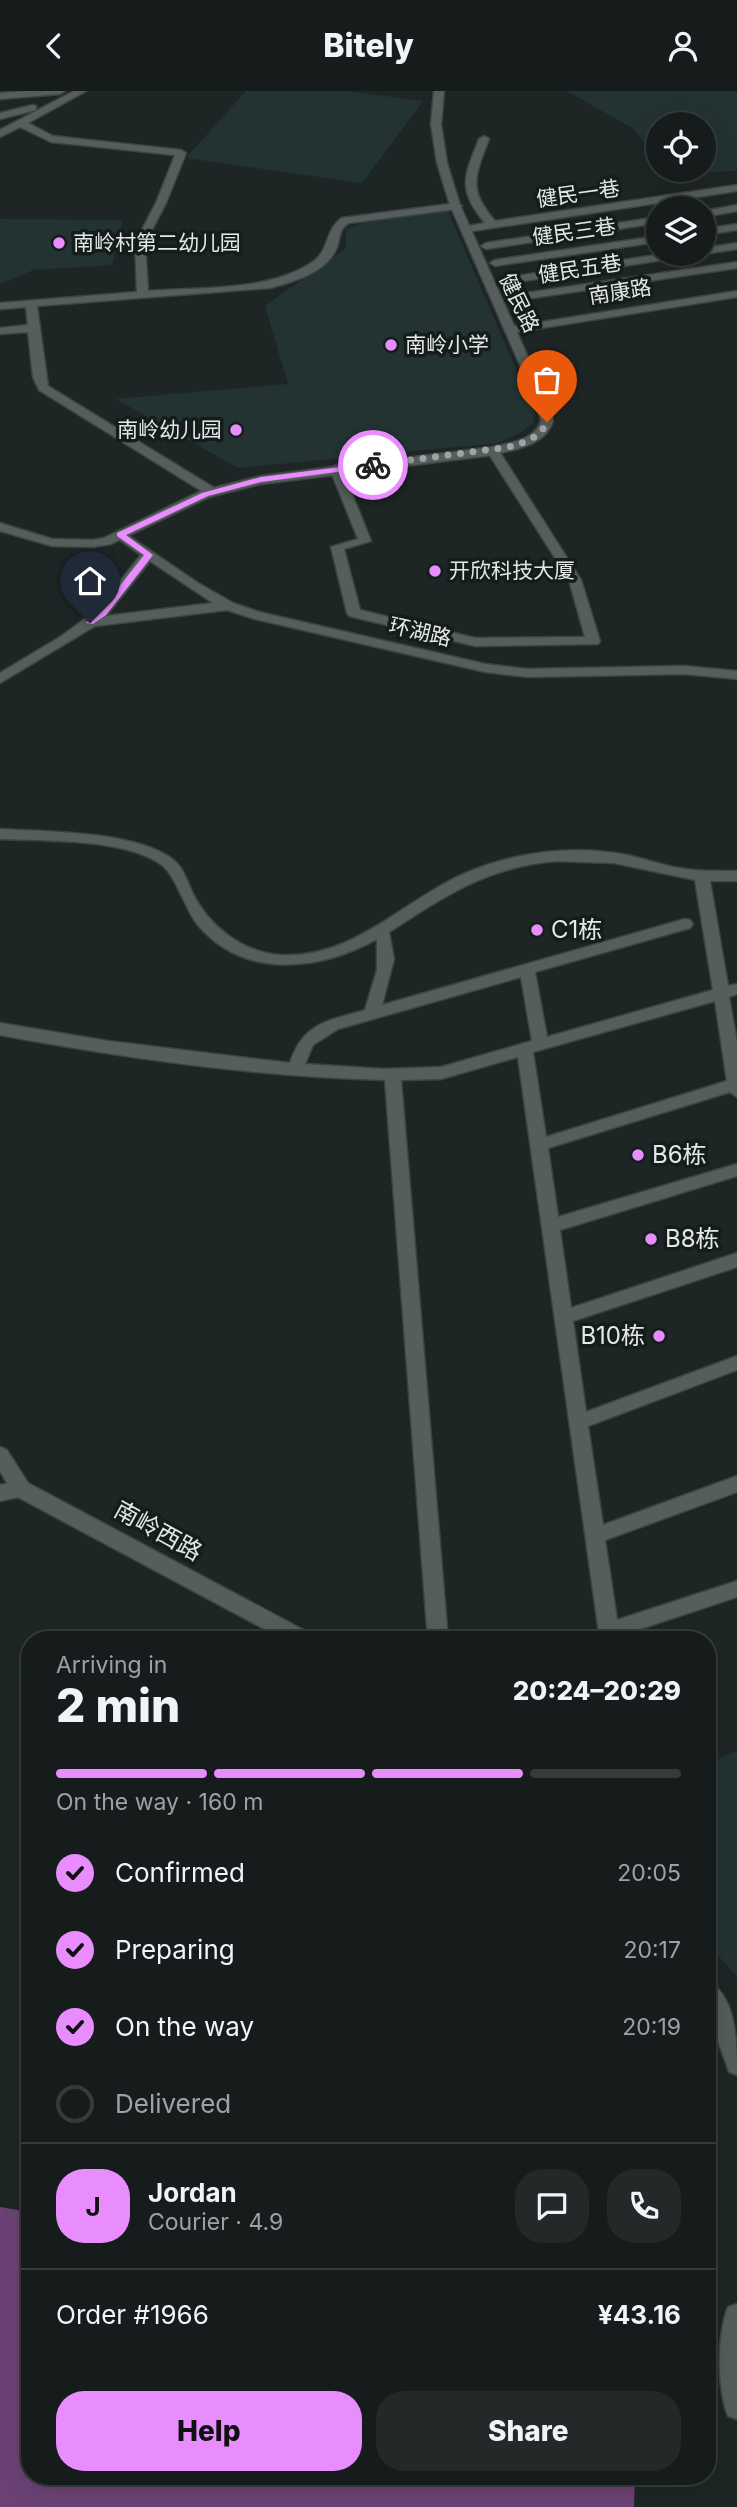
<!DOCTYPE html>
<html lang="en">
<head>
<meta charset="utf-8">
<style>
  body { margin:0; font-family:Inter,"Noto Sans SC",sans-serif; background:#232929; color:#f1f3f6; height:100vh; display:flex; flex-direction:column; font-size:26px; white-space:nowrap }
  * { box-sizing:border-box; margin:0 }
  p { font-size:23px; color:#9ea1a3 }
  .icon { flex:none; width:38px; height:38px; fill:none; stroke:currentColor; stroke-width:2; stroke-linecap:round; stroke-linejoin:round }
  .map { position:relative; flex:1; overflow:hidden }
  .panel { position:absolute; left:21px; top:1540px; width:695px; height:854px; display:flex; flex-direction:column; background:#161c1c; border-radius:28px; box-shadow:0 7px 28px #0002,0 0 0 2px #353a3b }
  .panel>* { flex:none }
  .buttons { position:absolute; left:646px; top:21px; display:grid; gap:14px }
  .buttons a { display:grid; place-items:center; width:70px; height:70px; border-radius:50%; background:#161c1c; box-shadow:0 7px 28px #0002,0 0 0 2px #353a3b; font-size:35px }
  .pin { position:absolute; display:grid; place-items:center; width:60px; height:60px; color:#fff; margin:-72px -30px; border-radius:50% 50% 50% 0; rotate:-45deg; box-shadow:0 0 7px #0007 }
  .pin .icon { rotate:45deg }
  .courier { position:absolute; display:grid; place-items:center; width:70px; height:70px; margin:-35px; border:5px solid #e98dfe; border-radius:50%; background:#fff; color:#222; box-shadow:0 2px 9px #0007 }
  .headline em { font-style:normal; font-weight:800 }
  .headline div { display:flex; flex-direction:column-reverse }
  .headline { display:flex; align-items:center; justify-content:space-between; height:119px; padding:0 35px }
  h1 { font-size:46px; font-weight:800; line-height:52px }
  .bar { display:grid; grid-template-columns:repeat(4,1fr); gap:10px 7px; align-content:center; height:84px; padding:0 35px }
  .bar i { height:9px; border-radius:5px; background:#353a3b }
  .bar .selected { background:#e98dfe }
  .bar p { grid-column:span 4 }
  .line { display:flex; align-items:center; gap:18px; padding:0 35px; border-top:2px solid #353a3b }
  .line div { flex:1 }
  .round { display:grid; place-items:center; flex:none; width:74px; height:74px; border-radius:28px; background:#232929 }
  ol { padding:0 35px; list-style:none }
  li { display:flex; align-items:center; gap:21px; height:77px }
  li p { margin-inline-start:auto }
  li .icon { padding:7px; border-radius:50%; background:#e98dfe; color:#111; stroke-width:4 }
  li:last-child { color:#9ea1a3 }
  li i { width:38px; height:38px; border:4px solid #353a3b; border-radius:50% }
  .cta { display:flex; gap:14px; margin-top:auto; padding:14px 35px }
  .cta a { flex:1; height:80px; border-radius:28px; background:#e98dfe; color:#111; font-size:28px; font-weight:800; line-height:80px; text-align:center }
  .cta a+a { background:#232929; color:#f1f3f6 }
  header { display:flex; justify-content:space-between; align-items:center; height:91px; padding:0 35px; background:#161c1c; font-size:32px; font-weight:800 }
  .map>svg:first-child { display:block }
  .built { fill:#233331 }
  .forest { fill:#6c4276 }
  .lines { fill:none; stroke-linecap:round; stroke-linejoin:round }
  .street-casing { stroke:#3d4342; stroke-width:3 }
  .secondary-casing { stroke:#3d4342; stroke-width:3 }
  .street { fill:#555e5c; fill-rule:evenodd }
  .secondary { fill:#555e5c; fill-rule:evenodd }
  .route { fill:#e98dfe }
  .done { stroke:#9ea4a3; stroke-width:7; stroke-dasharray:0 12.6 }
  .poi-dot { fill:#e98dfe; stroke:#151d1c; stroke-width:2.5 }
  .labels { text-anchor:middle; stroke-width:7; stroke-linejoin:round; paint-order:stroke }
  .far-street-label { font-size:21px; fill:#e3e8e7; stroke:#151d1c }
  .far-poi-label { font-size:21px; fill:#e3e8e7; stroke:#151d1c; text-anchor:start }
  .poi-label { font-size:24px; fill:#e3e8e7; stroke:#151d1c; text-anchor:start }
  .street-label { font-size:24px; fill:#e3e8e7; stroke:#151d1c }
</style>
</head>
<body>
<header><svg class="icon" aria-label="back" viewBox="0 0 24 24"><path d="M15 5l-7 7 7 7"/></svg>Bitely<svg class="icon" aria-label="person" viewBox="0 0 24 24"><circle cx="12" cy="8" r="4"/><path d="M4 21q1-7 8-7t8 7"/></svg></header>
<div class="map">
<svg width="737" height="2416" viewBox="0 0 737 2416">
  <rect width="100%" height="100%" fill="#1e2625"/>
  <g class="built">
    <polygon points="246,0 347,0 423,10 362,92 186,67"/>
    <polygon points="567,0 737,0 737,80 659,82 658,79 704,79 704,33 658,33 658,78 653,62 634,38"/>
    <polygon points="448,120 535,323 533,332 519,343 498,352 238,377 116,308 288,293 265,215 346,157 346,138 371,129"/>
    <polygon points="0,128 123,129 112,174 33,179 0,193"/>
    <polygon points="737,1660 737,1886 707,1852 707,1673"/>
  </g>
  <polygon class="forest" points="0,2116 30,2121 30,2385 635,2385 634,2416 0,2416"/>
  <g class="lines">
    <g class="street-casing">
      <g id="street">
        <polygon points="25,0 65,0 60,3 0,8 0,2"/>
        <path d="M74,0H86L28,32L53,45L181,59L186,62L166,112L145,152L148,200C199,196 271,201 314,170C330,158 325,138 342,127L457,112L462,115L457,118L349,132C338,139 341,145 337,156C328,181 293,191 270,197L37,215L48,295L216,398V404H208L39,299L33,286L28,241L0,243V237L28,234L26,216L0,218V212L137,201L135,152L156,112L175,64L51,51L20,36L0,46V39Z"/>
        <polygon points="33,14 36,15 36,19 0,28 0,22"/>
        <path d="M484,45L489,48C475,85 467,98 495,130L737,94V100L466,141L461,138L462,136L485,132C457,98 464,86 479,48Z"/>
        <polygon points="737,114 737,120 704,126 704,120"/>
        <polygon points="658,126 658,132 486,158 481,155 486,152"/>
        <polygon points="737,133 737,139 704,144 704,138"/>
        <polygon points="658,145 658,151 495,175 490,172 495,169"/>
        <polygon points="737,152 737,158 704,163 702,163 704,157"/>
        <polygon points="663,163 688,163 683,166 503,193 498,190 503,187"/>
        <polygon points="737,171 737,177 512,210 506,207 512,204"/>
        <polygon points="737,200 737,206 510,242 504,239 510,236"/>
        <polygon points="493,356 499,360 581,489 600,550 598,553 475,555 349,525 347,522 331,456 358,448 330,378 336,374 342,378 371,450 344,458 360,519 475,547 585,546 569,489 487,360"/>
        <path d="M120,439L198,492L233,512L259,521L485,573L528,578L684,575L737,580V588L684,583L528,586L485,581L255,528L227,519L95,535L0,592V582L60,546L96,520L141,464L116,446L114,443ZM150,470L213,512L106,525Z"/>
        <path d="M0,738C47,741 133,740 171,767C183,775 187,790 193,803C210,836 242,861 280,864C348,868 395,818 451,789C472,778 494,771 516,766C552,758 591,757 627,764C645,768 661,774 679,777C698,781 717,780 737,780V790H710L728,895L737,893V903L729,906L737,951V1006L730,1001L548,1057L558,1126L737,1073V1085L560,1139L571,1217L737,1162V1176L573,1230L586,1321L737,1265V1279L588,1335L603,1434L737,1385V1401L605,1449L617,1529L737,1490V1506L619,1545L620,1549H600L518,966L441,988L401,989L448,1549H428L385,989C259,986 124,967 0,944V932L108,950L290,972C303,931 329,930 365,919L377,879V848C320,880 243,889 197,833C185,817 175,784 162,774C125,747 45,750 0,748ZM557,770L614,772L695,789L713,899L547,946L535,881L690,837L693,833L690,829L685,828L382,914L394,868L389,841C447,804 486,776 557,770ZM521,886L532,950L441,976L384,978L305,973L313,954L338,938ZM715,910L727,990L546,1046L533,961Z"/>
        <polygon points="21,1390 28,1392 30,1398 28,1404 0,1410 0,1394"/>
      </g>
    </g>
    <g class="secondary-casing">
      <g id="secondary">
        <path d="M434,0H444L441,33L447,72L460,114L549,313L553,330C545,355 515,358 493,364L261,393L209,406L111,453L93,456L52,455L0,440V432L52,448L93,449L104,447L201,400L261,385L493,356C510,352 535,349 541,330L537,313L450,114L437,72L431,33Z"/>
        <polygon points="0,1356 7,1359 28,1392 311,1543 314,1549 285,1549 14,1404 0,1380"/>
        <path d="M707,1890C737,1904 737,1954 737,1984L729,1981L707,1919Z"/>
        <path d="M737,2213V2328L728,2325C717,2298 717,2244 728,2216Z"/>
      </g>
    </g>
    <use href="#street" class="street"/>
    <use href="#secondary" class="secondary"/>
  </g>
  <polygon class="route" points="373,372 375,376 261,391 208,405 126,444 153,464 106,524 93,533 86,532 100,520 144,464 117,445 117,442 202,402 261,386"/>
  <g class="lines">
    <path class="done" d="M373,374L509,356C525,351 540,347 547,331"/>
  </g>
  <g class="poi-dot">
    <circle cx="59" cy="152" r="7"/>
    <circle cx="391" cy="254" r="7"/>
    <circle cx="236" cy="339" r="7"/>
    <circle cx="435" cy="480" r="7"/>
    <circle cx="537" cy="839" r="7"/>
    <circle cx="638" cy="1064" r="7"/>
    <circle cx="651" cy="1148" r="7"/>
    <circle cx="659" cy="1245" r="7"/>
  </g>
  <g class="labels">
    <g class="far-street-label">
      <text transform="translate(578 103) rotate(-8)" y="7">健民一巷</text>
      <text transform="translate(574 141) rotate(-8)" y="7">健民三巷</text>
      <text transform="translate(580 178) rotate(-9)" y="7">健民五巷</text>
      <text transform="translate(620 201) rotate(-9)" y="7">南康路</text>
      <text transform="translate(519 212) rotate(64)" y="7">健民路</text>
      <text transform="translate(420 541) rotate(13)" y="7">环湖路</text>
    </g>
    <g class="far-poi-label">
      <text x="73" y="159">南岭村第二幼儿园</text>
      <text x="405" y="261">南岭小学</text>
      <text x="222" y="346" text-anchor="end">南岭幼儿园</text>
      <text x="449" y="487">开欣科技大厦</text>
    </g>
    <g class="poi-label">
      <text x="551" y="847">C1栋</text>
      <text x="652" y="1072">B6栋</text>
      <text x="665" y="1156">B8栋</text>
      <text x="645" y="1253" text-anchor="end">B10栋</text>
    </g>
    <g class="street-label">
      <text transform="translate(158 1440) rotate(29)" y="8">南岭西路</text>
    </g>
  </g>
</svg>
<div class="buttons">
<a><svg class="icon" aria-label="locate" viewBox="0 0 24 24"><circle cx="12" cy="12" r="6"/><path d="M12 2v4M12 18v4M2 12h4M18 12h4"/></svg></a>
<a><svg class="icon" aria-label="layers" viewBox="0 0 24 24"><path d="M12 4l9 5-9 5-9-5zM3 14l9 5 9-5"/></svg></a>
</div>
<div class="pin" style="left:547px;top:331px;background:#ea580c"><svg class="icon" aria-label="bag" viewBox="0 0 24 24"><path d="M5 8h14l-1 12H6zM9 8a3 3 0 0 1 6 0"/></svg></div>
<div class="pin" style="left:90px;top:532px;background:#1f2937"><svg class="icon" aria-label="home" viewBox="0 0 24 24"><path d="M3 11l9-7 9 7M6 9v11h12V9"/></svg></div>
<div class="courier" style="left:373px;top:374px"><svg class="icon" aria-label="bike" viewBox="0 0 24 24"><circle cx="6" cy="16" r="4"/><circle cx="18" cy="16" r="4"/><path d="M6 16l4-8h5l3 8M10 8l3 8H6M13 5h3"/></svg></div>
<section class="panel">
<div class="headline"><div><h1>2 min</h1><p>Arriving in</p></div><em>20:24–20:29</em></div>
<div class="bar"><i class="selected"></i><i class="selected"></i><i class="selected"></i><i></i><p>On the way · 160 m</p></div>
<ol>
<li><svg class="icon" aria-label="check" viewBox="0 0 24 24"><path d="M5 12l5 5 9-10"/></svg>Confirmed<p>20:05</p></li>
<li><svg class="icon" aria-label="check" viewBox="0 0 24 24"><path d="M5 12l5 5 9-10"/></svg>Preparing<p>20:17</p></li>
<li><svg class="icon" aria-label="check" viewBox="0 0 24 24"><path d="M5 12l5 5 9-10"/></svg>On the way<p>20:19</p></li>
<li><i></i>Delivered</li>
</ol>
<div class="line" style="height:126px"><b class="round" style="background:#e98dfe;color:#111">J</b><div><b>Jordan</b><p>Courier · 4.9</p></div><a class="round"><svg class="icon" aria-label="chat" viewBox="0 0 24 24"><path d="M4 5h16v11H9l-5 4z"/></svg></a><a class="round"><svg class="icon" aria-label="phone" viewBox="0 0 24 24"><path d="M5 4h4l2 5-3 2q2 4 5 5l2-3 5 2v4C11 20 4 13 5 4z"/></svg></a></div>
<div class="line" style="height:91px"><div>Order #1966</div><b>¥43.16</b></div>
<div class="cta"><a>Help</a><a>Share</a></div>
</section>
</div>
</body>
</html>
